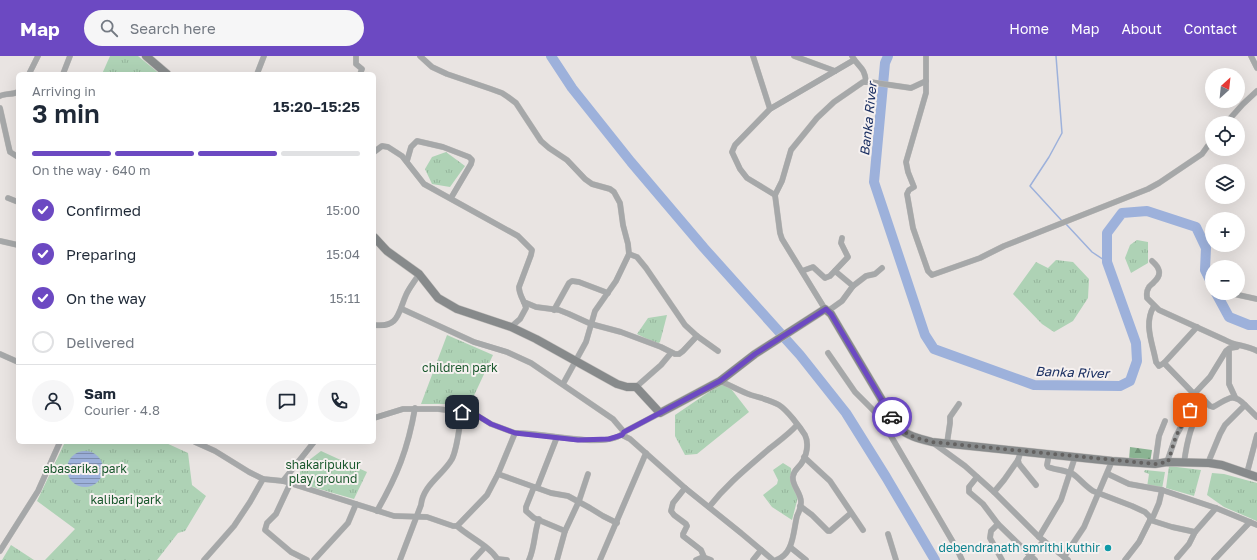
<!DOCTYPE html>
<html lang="en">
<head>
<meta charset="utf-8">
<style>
  body { margin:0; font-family:"Golos Text",sans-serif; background:#f6f6f7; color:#1f2937; height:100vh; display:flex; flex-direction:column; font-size:15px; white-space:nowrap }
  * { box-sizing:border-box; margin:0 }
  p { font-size:13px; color:#747a83 }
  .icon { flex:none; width:22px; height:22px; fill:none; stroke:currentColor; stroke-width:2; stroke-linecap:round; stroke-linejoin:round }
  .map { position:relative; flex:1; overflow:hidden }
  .sheet { position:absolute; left:16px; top:16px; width:360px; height:372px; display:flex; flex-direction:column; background:#fff; border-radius:6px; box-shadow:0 4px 16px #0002 }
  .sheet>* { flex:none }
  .needle { width:26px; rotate:27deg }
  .buttons { position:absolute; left:1205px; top:12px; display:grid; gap:8px }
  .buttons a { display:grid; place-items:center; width:40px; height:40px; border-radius:50%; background:#fff; box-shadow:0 4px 16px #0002; font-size:20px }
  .pin { position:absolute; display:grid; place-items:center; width:34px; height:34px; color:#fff; margin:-17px; border-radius:8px; box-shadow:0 2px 6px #0006 }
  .courier { position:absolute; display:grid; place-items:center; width:40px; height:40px; margin:-20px; border:3px solid #6c49c2; border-radius:50%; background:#fff; color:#222; box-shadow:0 1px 5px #0007 }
  .head em { font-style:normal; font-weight:600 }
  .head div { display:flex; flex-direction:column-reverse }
  .head { display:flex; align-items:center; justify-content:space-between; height:68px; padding:0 16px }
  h1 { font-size:26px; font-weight:600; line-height:30px }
  .bar { display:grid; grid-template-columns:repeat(4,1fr); gap:6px 4px; align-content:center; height:48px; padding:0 16px }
  .bar i { height:5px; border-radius:3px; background:#e0e1e3 }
  .bar .selected { background:#6c49c2 }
  .bar p { grid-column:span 4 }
  .line { display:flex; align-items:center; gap:10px; padding:0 16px; border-top:1px solid #e0e1e3 }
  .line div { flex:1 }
  .round { display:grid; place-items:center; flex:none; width:42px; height:42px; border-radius:21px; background:#f6f6f7 }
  ol { padding:0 16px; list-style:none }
  li { display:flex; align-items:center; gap:12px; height:44px }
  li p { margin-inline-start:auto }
  li .icon { padding:4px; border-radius:50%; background:#6c49c2; color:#fff; stroke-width:4 }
  li:last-child { color:#747a83 }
  li i { width:22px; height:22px; border:2px solid #e0e1e3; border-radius:50% }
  header { display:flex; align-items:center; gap:24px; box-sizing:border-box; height:56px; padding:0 20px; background:#6c49c2; color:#fff }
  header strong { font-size:19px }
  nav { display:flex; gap:22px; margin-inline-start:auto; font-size:14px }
  .search { width:280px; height:36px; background:#f6f6f7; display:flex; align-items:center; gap:10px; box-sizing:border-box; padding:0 14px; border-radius:22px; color:#747a83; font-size:15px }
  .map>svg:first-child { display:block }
  .forest { fill:url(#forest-firs) }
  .park { fill:url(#park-tufts) }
  .water { fill:url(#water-rules) }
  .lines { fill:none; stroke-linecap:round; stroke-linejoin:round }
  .stream { stroke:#9db1db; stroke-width:1.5 }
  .river { stroke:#9db1db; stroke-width:10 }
  .street-casing { stroke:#c4c0be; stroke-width:6 }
  .secondary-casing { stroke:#c4c0be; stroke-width:9 }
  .street { stroke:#a6a8a9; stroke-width:5.5 }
  .secondary { stroke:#878a8b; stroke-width:8 }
  .done { stroke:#646261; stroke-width:4; stroke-dasharray:0 7.2 }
  .route { stroke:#6c49c2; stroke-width:5 }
  .culture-dot { fill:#0f9aa8; stroke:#f6f1f0; stroke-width:1.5 }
  .labels { text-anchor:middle; stroke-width:4; stroke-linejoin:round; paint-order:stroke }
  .park-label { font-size:12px; fill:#1a582d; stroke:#f6f1f0 }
  .culture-label { font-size:12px; fill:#0d838f; stroke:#f6f1f0; text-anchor:end }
  .water-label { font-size:13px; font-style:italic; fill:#1a2f62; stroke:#f6f1f0 }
</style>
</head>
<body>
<header>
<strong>Map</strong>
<div class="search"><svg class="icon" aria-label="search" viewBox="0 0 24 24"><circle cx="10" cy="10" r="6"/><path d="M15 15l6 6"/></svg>Search here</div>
<nav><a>Home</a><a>Map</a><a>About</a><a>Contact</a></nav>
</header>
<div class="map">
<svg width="1257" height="504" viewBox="0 0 1257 504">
  <defs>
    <pattern id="forest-firs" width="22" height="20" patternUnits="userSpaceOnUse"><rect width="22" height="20" fill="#8ab392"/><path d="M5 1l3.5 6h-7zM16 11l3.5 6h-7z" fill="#709176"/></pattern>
    <pattern id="park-tufts" width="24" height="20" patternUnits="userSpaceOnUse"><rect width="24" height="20" fill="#aed2b5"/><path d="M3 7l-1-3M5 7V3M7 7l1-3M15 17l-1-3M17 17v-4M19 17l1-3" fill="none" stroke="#95b49b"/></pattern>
    <pattern id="water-rules" width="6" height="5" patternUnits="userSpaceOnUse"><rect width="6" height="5" fill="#9db1db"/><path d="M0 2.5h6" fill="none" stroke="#7f8fb1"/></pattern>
  </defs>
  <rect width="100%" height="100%" fill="#e9e4e2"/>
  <polygon class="forest" points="1130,391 1152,394 1150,407 1129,404"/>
  <g class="park">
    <polygon points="110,0 138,0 160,18 102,18"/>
    <polygon points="446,96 465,110 450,131 432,128 425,113 432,101"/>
    <polygon points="1137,184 1148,186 1148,207 1131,217 1125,202 1130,189"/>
    <polygon points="1056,204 1073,206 1089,223 1088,242 1073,265 1054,276 1042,268 1013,238 1036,206 1048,212"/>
    <polygon points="667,259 660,286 657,288 637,278 648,262"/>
    <polygon points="447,279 493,299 470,348 421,348"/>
    <polygon points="725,325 749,356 697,398 685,399 675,380 675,359"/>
    <polygon points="65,386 164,386 188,397 192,429 206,440 185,475 178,477 157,504 45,504 75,473 37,445"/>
    <polygon points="321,395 367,416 354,443 295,426 304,408"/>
    <polygon points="783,407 791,412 792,423 798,441 792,464 772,451 763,439 777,428 778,424 773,414"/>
    <polygon points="1169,410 1201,414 1194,440 1166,432"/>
    <polygon points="1145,414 1165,416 1162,433 1147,431 1149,418 1144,416"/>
    <polygon points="1212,417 1224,418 1257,427 1257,465 1224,451 1207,439"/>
    <polygon points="11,489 34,504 2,504"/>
  </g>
  <circle class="water" cx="85" cy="413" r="18"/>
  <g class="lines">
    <g class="stream">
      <polyline points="1056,0 1062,77 1049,101 1030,130 1063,166"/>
      <polyline points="1066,168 1092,196 1107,206"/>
    </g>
    <g class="river">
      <polyline points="551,0 572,32 631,106 704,192 800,299 846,357 886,421 935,504"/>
      <polyline points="888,0 885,7 874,126 925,279 934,293 1034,329 1120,330 1130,325 1137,305 1136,287 1107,206 1107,177 1122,157 1147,155 1196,171 1206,192 1205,214 1212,228"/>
      <polyline points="1216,237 1229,261 1249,269 1257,269"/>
    </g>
    <g class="street-casing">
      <g id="street">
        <polyline points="356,0 356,8 362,13 360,18"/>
        <polyline points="420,0 432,11 447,18 491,33 502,37 508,41 516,47 541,85 549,92 567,104 585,123 592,128 610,133 614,136 620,147 623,169 628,188 629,198 616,225 595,255 586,286 563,328"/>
        <polyline points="753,0 770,53"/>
        <polyline points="794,0 835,15"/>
        <path d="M852,0C858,11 865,11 866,26"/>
        <polyline points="926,0 926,37 906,106 908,116 914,131 909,134 907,138 913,172 928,215 932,219 980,202 1004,190 1148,133 1159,127 1202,98 1212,84"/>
        <polyline points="1251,0 1257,12"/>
        <polyline points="29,18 38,0"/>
        <polyline points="63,18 70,0"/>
        <polyline points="257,18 264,0"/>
        <path d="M0,40C5,37 12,39 18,36"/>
        <polyline points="0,52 9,92 10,96 18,101"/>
        <polyline points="1226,67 1243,48 1257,35"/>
        <path d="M374,96L382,90L388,91L402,100L424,128L518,180L532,194L531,199L519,231C519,239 524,244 526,252L520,263L511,271"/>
        <polyline points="407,105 411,91 417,85 443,91 469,101 472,104 471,108 451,142"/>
        <polyline points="775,139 782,125 791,94 817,62 834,46 863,26 870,26 911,32 926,25"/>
        <polyline points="8,142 18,146"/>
        <polyline points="0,185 18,189"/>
        <polyline points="629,198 637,201 646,212 685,269 697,280 718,295"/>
        <path d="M1152,205C1159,211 1163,218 1154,226C1152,229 1149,229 1148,233C1146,236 1147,239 1147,242L1159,254C1181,264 1203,274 1225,284C1235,290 1247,289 1257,295"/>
        <polyline points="802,215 813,211 825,222 830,220 848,201 841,187 842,182"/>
        <polyline points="835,215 853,230 866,220 875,218 882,212"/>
        <polyline points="1234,238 1257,243"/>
        <polyline points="524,246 536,251 559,254 569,258 591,268 621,276 661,291 675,298 679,298 683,295 697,280"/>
        <path d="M1154,250C1143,268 1153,288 1156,306L1159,310L1164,307L1197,271"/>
        <polyline points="402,253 474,286 507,296 531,307 613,363 624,376"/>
        <polyline points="825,253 782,183 780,177 775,139 747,122 740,113 732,96 735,89 770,53 854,4"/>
        <polyline points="554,254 569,227 572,225 579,226 608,237"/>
        <polyline points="828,255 842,245 853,230"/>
        <path d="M374,269C399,272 398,257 406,239C409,232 415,225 419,218"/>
        <polyline points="1229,293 1229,328 1235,341"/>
        <polyline points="828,297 855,336 881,362"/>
        <polyline points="0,298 18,306"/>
        <polyline points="1164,307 1194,338 1190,354 1176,380 1167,406"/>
        <path d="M720,325C730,329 740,335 751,339C760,342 771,344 779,349C787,354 800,371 805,379C809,387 807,400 801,408C798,412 794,414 793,420C791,429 801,436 801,446C801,451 799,456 797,460C793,476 794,498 776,504"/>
        <polyline points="636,331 661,309 671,297"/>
        <polyline points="882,344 879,353 881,363 957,493 962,504"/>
        <polyline points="1245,349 1257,361"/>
        <polyline points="374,362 403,353 438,353 472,357 478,360 491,368 515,377"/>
        <polyline points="622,379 630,383 685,432 741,477 773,504"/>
        <path d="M195,386L215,395L249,416L263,423L283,425L394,460L427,461L453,470H457L460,467L487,439L498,418L515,377C538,375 609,395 624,376L660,357"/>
        <polyline points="932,386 965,410 994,436 1039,481 1068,504"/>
        <polyline points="947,387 950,367 950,361 959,348"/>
        <polyline points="1021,395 1018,404 1019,408 1036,429"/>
        <path d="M1049,398L1047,409L1048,411C1056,414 1065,414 1073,418C1080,423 1085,430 1093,435L1132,450L1145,456L1150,461H1153L1159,447L1162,434L1129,428L1108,418"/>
        <polyline points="804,401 830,425 863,474"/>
        <path d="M1184,407C1187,384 1192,364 1205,345"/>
        <path d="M1208,407L1220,378L1225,369L1245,349C1232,335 1227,344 1213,351L1210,350L1205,345L1194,338L1210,321L1226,295L1230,292L1237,291L1238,289"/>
        <polyline points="1155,408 1159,380 1165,365"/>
        <polyline points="1247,417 1257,379"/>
        <polyline points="498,418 551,437 568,440 590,452 603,460 617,467"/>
        <polyline points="977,421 969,431 969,436 983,448 998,468 1035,504"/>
        <polyline points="283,425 314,386"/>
        <polyline points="290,428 276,458 267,467 265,474 291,496 307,504"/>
        <polyline points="534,431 526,451 526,455 534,462 565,475 557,504"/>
        <polyline points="537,432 557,381"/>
        <polyline points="685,432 673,447 671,455 674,459 686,468 687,470 683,478 683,480 701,494 704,501"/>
        <polyline points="1162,434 1216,452 1257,469"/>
        <polyline points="994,436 1004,424 1018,404"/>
        <polyline points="800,450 812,459 828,475 830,475 851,457"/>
        <path d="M709,451C727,428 746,413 769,393C779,385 789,378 797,369"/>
        <path d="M377,455C397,420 408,393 415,352"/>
        <polyline points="1150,464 1172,471 1195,476 1216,452"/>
        <polyline points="998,468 991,475 990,482 1002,504"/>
        <path d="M457,470C469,481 490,490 498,504"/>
        <polyline points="565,475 579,445 588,418"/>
        <polyline points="888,478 896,504"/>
        <polyline points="1039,481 1061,444 1075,401"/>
        <polyline points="790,491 806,504"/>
        <polyline points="0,495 38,435 60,386"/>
        <polyline points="1064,501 1084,471 1112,405"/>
        <polyline points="1177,502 1189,488 1195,476"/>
        <polyline points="497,503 507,504"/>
        <polyline points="204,504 234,470 250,446 263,423"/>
        <polyline points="314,504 348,467 356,448"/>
        <path d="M400,504L421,449C423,429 443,419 452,403C458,391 459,370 462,356"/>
        <polyline points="473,504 485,491"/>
        <path d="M529,504C535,491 534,477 539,463"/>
        <polyline points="600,504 646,397"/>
        <polyline points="696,504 703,501 711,504"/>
        <polyline points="753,504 761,494"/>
        <polyline points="1026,504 1044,485"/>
        <polyline points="1125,504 1139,486 1150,464 1150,461"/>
        <polyline points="1214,504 1250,466"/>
      </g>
    </g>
    <g class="secondary-casing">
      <g id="secondary">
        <polyline points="146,0 167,18"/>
        <path d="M374,181L387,195L419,218L438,242L457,253L511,271L536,283L617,328L627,331H636L660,357L720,325L755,298L825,253L831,258L841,275L898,371C907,380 920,383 932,386L1112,405L1155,408L1167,406L1209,407L1222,409L1257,421"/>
      </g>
    </g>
    <use href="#street" class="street"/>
    <use href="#secondary" class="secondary"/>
  </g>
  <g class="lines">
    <path class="done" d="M892,361C903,379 912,381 932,386L1155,408L1168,406L1176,380L1190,354"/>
    <polyline class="route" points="462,356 478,360 491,368 515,377 578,384 609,383 622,379 624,376 720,325 755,298 826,253 831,258 841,275 892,361"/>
  </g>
  <circle class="culture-dot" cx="1108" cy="492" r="4"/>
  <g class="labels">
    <g class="park-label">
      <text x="460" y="316">children park</text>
      <text x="323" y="413">shakaripukur<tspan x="323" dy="14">play ground</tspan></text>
      <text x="85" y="417">abasarika park</text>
      <text x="126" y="448">kalibari park</text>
    </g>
    <g class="culture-label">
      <text x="1100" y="496">debendranath smrithi kuthir</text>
    </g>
    <g class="water-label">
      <text transform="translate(868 63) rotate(-84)" y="5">Banka River</text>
      <text transform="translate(1072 316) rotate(2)" y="5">Banka River</text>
    </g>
  </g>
</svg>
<div class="buttons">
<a><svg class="needle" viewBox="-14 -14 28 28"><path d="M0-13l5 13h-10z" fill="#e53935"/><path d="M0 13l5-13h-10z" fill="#747a83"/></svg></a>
<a><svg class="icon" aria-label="locate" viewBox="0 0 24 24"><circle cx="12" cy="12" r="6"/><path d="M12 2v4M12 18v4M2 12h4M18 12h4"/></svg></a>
<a><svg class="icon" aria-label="layers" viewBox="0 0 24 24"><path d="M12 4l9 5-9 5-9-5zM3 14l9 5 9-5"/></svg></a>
<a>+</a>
<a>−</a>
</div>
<div class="pin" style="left:1190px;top:354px;background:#ea580c"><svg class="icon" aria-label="bag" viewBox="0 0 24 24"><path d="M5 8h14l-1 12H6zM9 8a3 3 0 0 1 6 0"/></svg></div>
<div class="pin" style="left:462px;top:356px;background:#1f2937"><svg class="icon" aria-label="home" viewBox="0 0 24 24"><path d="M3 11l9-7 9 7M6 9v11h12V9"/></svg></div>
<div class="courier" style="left:892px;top:361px"><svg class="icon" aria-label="car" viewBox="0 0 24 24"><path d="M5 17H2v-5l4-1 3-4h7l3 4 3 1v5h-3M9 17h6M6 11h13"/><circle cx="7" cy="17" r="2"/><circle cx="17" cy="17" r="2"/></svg></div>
<section class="sheet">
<div class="head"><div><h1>3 min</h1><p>Arriving in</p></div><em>15:20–15:25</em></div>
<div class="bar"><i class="selected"></i><i class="selected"></i><i class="selected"></i><i></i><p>On the way · 640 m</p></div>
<ol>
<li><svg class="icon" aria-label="check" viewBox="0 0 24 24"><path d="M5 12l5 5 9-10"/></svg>Confirmed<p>15:00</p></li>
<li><svg class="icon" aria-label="check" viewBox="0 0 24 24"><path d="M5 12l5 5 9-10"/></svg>Preparing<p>15:04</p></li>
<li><svg class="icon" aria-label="check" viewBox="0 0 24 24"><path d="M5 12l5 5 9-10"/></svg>On the way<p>15:11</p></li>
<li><i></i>Delivered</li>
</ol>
<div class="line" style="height:72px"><a class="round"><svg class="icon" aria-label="person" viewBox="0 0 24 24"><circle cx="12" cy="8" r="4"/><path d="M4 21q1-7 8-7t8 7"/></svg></a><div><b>Sam</b><p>Courier · 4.8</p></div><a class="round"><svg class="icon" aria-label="chat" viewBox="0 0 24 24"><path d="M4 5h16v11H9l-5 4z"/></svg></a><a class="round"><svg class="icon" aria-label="phone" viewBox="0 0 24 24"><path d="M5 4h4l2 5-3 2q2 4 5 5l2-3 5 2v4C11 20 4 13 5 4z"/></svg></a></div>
</section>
</div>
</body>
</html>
